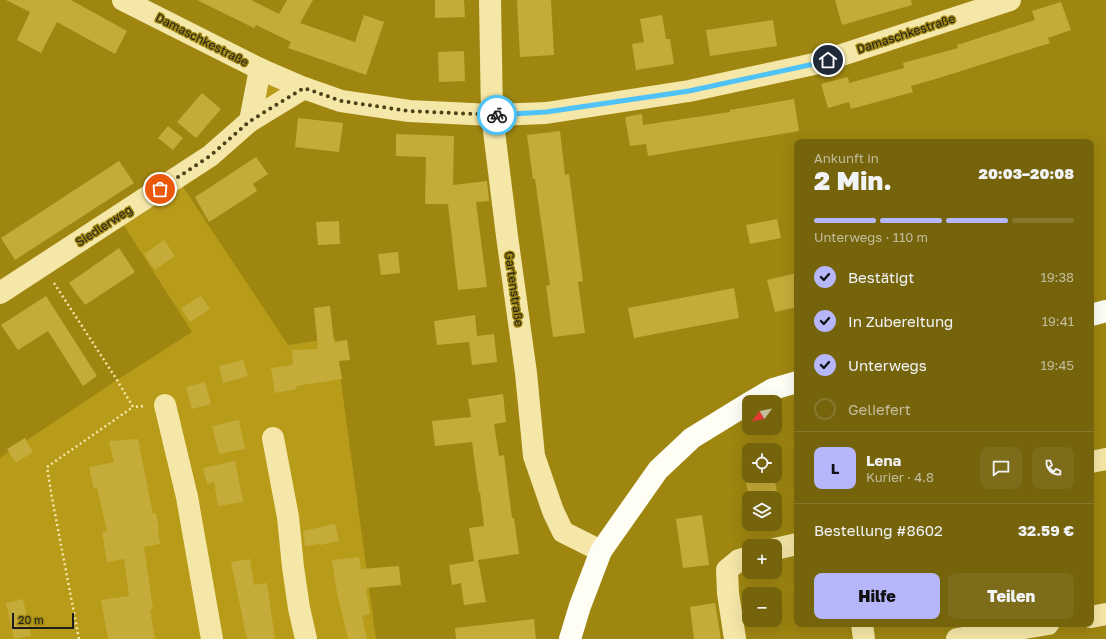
<!DOCTYPE html>
<html lang="de">
<head>
<meta charset="utf-8">
<style>
  body { margin:0; font-family:"Golos Text",sans-serif; background:#7d6d1b; color:#f1f3f6; height:100vh; display:flex; flex-direction:column; font-size:15px; white-space:nowrap }
  * { box-sizing:border-box; margin:0 }
  p { font-size:13px; color:#c2bd9d }
  .icon { flex:none; width:22px; height:22px; fill:none; stroke:currentColor; stroke-width:2; stroke-linecap:round; stroke-linejoin:round }
  .map { position:relative; flex:1; overflow:hidden }
  .side { position:absolute; left:794px; top:139px; width:300px; height:488px; display:flex; flex-direction:column; background:#76640d; border-radius:8px; box-shadow:0 4px 16px #0002 }
  .side>* { flex:none }
  .needle { width:26px; rotate:238deg }
  .fabs { position:absolute; left:742px; top:395px; display:grid; gap:8px }
  .fabs a { display:grid; place-items:center; width:40px; height:40px; border-radius:8px; background:#76640d; box-shadow:0 4px 16px #0002; font-size:20px }
  .scale { position:absolute; left:12px; bottom:10px; width:62px; box-sizing:border-box; padding-left:4px; border:2px solid #1d1d1d; border-top:0; font-size:11px; line-height:14px; white-space:nowrap; color:#1d1d1d; -webkit-text-stroke:3px #9e8611; paint-order:stroke }
  .pin { position:absolute; display:grid; place-items:center; width:34px; height:34px; color:#fff; margin:-17px; border:2px solid #fff; border-radius:50%; box-shadow:0 1px 4px #0007 }
  .courier { position:absolute; display:grid; place-items:center; width:40px; height:40px; margin:-20px; border:3px solid #4fc3f7; border-radius:50%; background:#fff; color:#222; box-shadow:0 1px 5px #0007 }
  .overview em { font-style:normal; font-weight:800 }
  .overview div { display:flex; flex-direction:column-reverse }
  .overview { display:flex; align-items:center; justify-content:space-between; height:68px; padding:0 20px }
  h1 { font-size:26px; font-weight:800; line-height:30px }
  .bar { display:grid; grid-template-columns:repeat(4,1fr); gap:6px 4px; align-content:center; height:48px; padding:0 20px }
  .bar i { height:5px; border-radius:3px; background:#87782e }
  .bar .selected { background:#b5b7fa }
  .bar p { grid-column:span 4 }
  .line { display:flex; align-items:center; gap:10px; padding:0 20px; border-top:1px solid #87782e }
  .line div { flex:1 }
  .round { display:grid; place-items:center; flex:none; width:42px; height:42px; border-radius:8px; background:#7d6d1b }
  ol { padding:0 20px; list-style:none }
  li { display:flex; align-items:center; gap:12px; height:44px }
  li p { margin-inline-start:auto }
  li .icon { padding:4px; border-radius:50%; background:#b5b7fa; color:#111; stroke-width:4 }
  li:last-child { color:#c2bd9d }
  li i { width:22px; height:22px; border:2px solid #87782e; border-radius:50% }
  .primary-button { display:flex; gap:8px; margin-top:auto; padding:8px 20px }
  .primary-button a { flex:1; height:46px; border-radius:8px; background:#b5b7fa; color:#111; font-size:16px; font-weight:800; line-height:46px; text-align:center }
  .primary-button a+a { background:#7d6d1b; color:#f1f3f6 }
  .map>svg:first-child { display:block }
  .green { fill:#b89b19 }
  .building { fill:#c5ac3a }
  .lines { fill:none; stroke-linecap:round; stroke-linejoin:round }
  .path { stroke:#f5e7a7; stroke-width:2.5; stroke-dasharray:2 3; stroke-linecap:butt }
  .minor { stroke:#f5e7a7; stroke-width:22 }
  .major { stroke:#fffef5; stroke-width:22 }
  .done { stroke:#4a4219; stroke-width:4; stroke-dasharray:0 7.2 }
  .route { stroke:#4fc3f7; stroke-width:5 }
  .labels { text-anchor:middle; stroke-width:3; stroke-linejoin:round; paint-order:stroke }
  .street-label { font-size:12px; fill:#1d1d1d; stroke:#9e8611 }
</style>
</head>
<body>
<div class="map">
<svg width="1106" height="639" viewBox="0 0 1106 639">
  <rect width="100%" height="100%" fill="#9e8611"/>
  <g class="green">
    <polygon points="264,75 289,91 260,103"/>
    <polygon points="181,184 288,345 335,338 376,639 0,639 0,458 117,380 192,332 123,224"/>
  </g>
  <g class="building">
    <polygon points="6,0 71,0 127,31 115,54 57,22 41,53 17,40 30,12"/>
    <polygon points="197,0 251,0 279,14 287,0 313,0 300,23 355,42 364,15 384,22 366,75 288,48 291,42 256,25 254,28"/>
    <polygon points="435,0 464,0 465,17 435,18"/>
    <polygon points="517,0 551,0 554,55 520,57"/>
    <polygon points="835,0 911,0 912,5 842,25"/>
    <polygon points="1061,2 1071,30 1048,38 1050,43 939,78 911,86 913,92 851,109 849,102 828,108 821,84 848,77 849,83 904,68 903,63 958,48 957,45 1035,20 1032,11"/>
    <polygon points="662,15 666,39 670,39 674,64 636,70 632,44 644,42 640,19"/>
    <polygon points="773,20 777,46 710,56 706,30"/>
    <polygon points="464,51 465,81 439,82 438,52"/>
    <polygon points="202,93 221,109 196,138 177,122"/>
    <polygon points="794,99 799,131 648,156 646,144 630,146 625,117 642,114 643,125 730,112 730,110"/>
    <polygon points="298,118 343,123 339,152 295,147"/>
    <polygon points="168,126 183,138 173,150 158,138"/>
    <polygon points="560,131 565,175 569,174 583,281 578,282 585,333 553,337 546,286 550,285 535,179 533,179 527,135"/>
    <polygon points="396,134 454,136 453,185 487,181 489,201 476,202 487,287 458,290 448,204 425,204 426,157 396,156"/>
    <polygon points="256,157 268,174 253,184 257,191 209,222 195,197"/>
    <polygon points="119,161 134,183 15,260 1,238"/>
    <polygon points="777,219 781,238 750,244 746,225"/>
    <polygon points="339,221 340,244 318,245 316,222"/>
    <polygon points="164,240 175,256 155,270 144,254"/>
    <polygon points="119,248 135,272 85,305 69,283"/>
    <polygon points="398,252 400,273 381,275 378,254"/>
    <polygon points="797,273 797,307 775,312 767,280"/>
    <polygon points="734,288 739,318 634,338 628,308"/>
    <polygon points="46,296 97,376 83,386 48,331 18,350 1,325"/>
    <polygon points="201,296 210,309 190,322 181,308"/>
    <polygon points="330,306 334,342 347,340 350,360 339,361 342,379 296,386 297,389 275,393 271,368 293,365 292,350 318,349 314,308"/>
    <polygon points="475,315 477,336 494,334 497,362 472,365 469,342 437,345 434,321"/>
    <polygon points="243,360 248,376 223,383 219,366"/>
    <polygon points="205,382 211,404 192,409 186,387"/>
    <polygon points="503,394 506,422 494,424 499,456 504,455 512,518 514,518 519,554 478,560 486,602 464,605 461,583 452,585 449,565 474,561 469,528 484,526 480,492 479,493 472,442 435,446 432,421 471,417 468,399"/>
    <polygon points="239,420 245,449 219,454 212,426"/>
    <polygon points="25,438 33,452 16,463 7,449"/>
    <polygon points="138,439 153,514 156,513 159,532 158,532 160,544 144,547 153,609 150,610 155,639 108,639 101,600 129,596 124,559 107,562 102,532 107,531 97,488 94,489 89,467 114,462 109,441"/>
    <polygon points="235,461 243,502 218,506 214,482 207,484 203,468"/>
    <polygon points="745,476 774,476 778,498 749,498"/>
    <polygon points="702,515 709,565 683,568 676,519"/>
    <polygon points="335,524 339,541 320,545 320,544 305,546 303,531"/>
    <polygon points="359,557 361,569 399,566 401,585 366,588 370,614 362,616 367,639 348,639 337,593 332,560"/>
    <polygon points="250,559 254,585 267,583 275,639 247,639 231,562"/>
    <polygon points="23,599 31,636 14,639 6,603"/>
    <polygon points="715,603 721,639 694,639 690,607"/>
    <polygon points="534,619 536,639 456,639 455,628"/>
  </g>
  <g class="lines">
    <g class="path">
      <polyline points="54,283 117,380 133,407 145,406"/>
      <polyline points="79,639 52,498 47,467 133,407"/>
    </g>
    <g class="minor">
      <polyline points="123,0 260,69 304,88 341,101 409,111 492,115 546,113 689,91 814,64 1010,0"/>
      <polyline points="490,0 492,115 507,236 526,373 534,456 553,511 563,532 601,551"/>
      <polyline points="250,121 260,69"/>
      <polyline points="0,293 210,156 250,121 304,88"/>
      <polyline points="165,405 187,497 212,639"/>
      <polyline points="273,438 288,517 293,567 299,608 306,639"/>
      <polyline points="1091,462 1106,459"/>
      <polyline points="775,549 797,544"/>
      <polyline points="1091,617 1106,614"/>
      <polyline points="862,624 864,639"/>
      <polyline points="735,639 728,593 727,570 739,560 749,557"/>
      <polyline points="957,639 1048,624"/>
    </g>
    <g class="major">
      <polyline points="1091,315 1106,311"/>
      <polyline points="751,402 773,389 797,382"/>
      <polyline points="570,639 580,606 601,551 658,470 692,438 749,403"/>
    </g>
  </g>
  <g class="lines">
    <polyline class="done" points="160,189 210,156 250,121 304,88 341,101 409,111 497,115"/>
    <polyline class="route" points="497,115 546,112 689,91 814,64 828,60"/>
  </g>
  <g class="labels">
    <g class="street-label">
      <text transform="translate(906 34) rotate(-18)" y="4">Damaschkestraße</text>
      <text transform="translate(202 40) rotate(27)" y="4">Damaschkestraße</text>
      <text transform="translate(104 226) rotate(-33)" y="4">Siedlerweg</text>
      <text transform="translate(514 289) rotate(82)" y="4">Gartenstraße</text>
    </g>
  </g>
</svg>
<div class="fabs">
<a><svg class="needle" viewBox="-14 -14 28 28"><path d="M0-13l5 13h-10z" fill="#e53935"/><path d="M0 13l5-13h-10z" fill="#c2bd9d"/></svg></a>
<a><svg class="icon" aria-label="locate" viewBox="0 0 24 24"><circle cx="12" cy="12" r="6"/><path d="M12 2v4M12 18v4M2 12h4M18 12h4"/></svg></a>
<a><svg class="icon" aria-label="layers" viewBox="0 0 24 24"><path d="M12 4l9 5-9 5-9-5zM3 14l9 5 9-5"/></svg></a>
<a>+</a>
<a>−</a>
</div>
<div class="scale">20 m</div>
<div class="pin" style="left:160px;top:189px;background:#ea580c"><svg class="icon" aria-label="bag" viewBox="0 0 24 24"><path d="M5 8h14l-1 12H6zM9 8a3 3 0 0 1 6 0"/></svg></div>
<div class="pin" style="left:828px;top:60px;background:#1f2937"><svg class="icon" aria-label="home" viewBox="0 0 24 24"><path d="M3 11l9-7 9 7M6 9v11h12V9"/></svg></div>
<div class="courier" style="left:497px;top:115px"><svg class="icon" aria-label="bike" viewBox="0 0 24 24"><circle cx="6" cy="16" r="4"/><circle cx="18" cy="16" r="4"/><path d="M6 16l4-8h5l3 8M10 8l3 8H6M13 5h3"/></svg></div>
<section class="side">
<div class="overview"><div><h1>2 Min.</h1><p>Ankunft in</p></div><em>20:03–20:08</em></div>
<div class="bar"><i class="selected"></i><i class="selected"></i><i class="selected"></i><i></i><p>Unterwegs · 110 m</p></div>
<ol>
<li><svg class="icon" aria-label="check" viewBox="0 0 24 24"><path d="M5 12l5 5 9-10"/></svg>Bestätigt<p>19:38</p></li>
<li><svg class="icon" aria-label="check" viewBox="0 0 24 24"><path d="M5 12l5 5 9-10"/></svg>In Zubereitung<p>19:41</p></li>
<li><svg class="icon" aria-label="check" viewBox="0 0 24 24"><path d="M5 12l5 5 9-10"/></svg>Unterwegs<p>19:45</p></li>
<li><i></i>Geliefert</li>
</ol>
<div class="line" style="height:72px"><b class="round" style="background:#b5b7fa;color:#111">L</b><div><b>Lena</b><p>Kurier · 4.8</p></div><a class="round"><svg class="icon" aria-label="chat" viewBox="0 0 24 24"><path d="M4 5h16v11H9l-5 4z"/></svg></a><a class="round"><svg class="icon" aria-label="phone" viewBox="0 0 24 24"><path d="M5 4h4l2 5-3 2q2 4 5 5l2-3 5 2v4C11 20 4 13 5 4z"/></svg></a></div>
<div class="line" style="height:52px"><div>Bestellung #8602</div><b>32.59 €</b></div>
<div class="primary-button"><a>Hilfe</a><a>Teilen</a></div>
</section>
</div>
</body>
</html>
